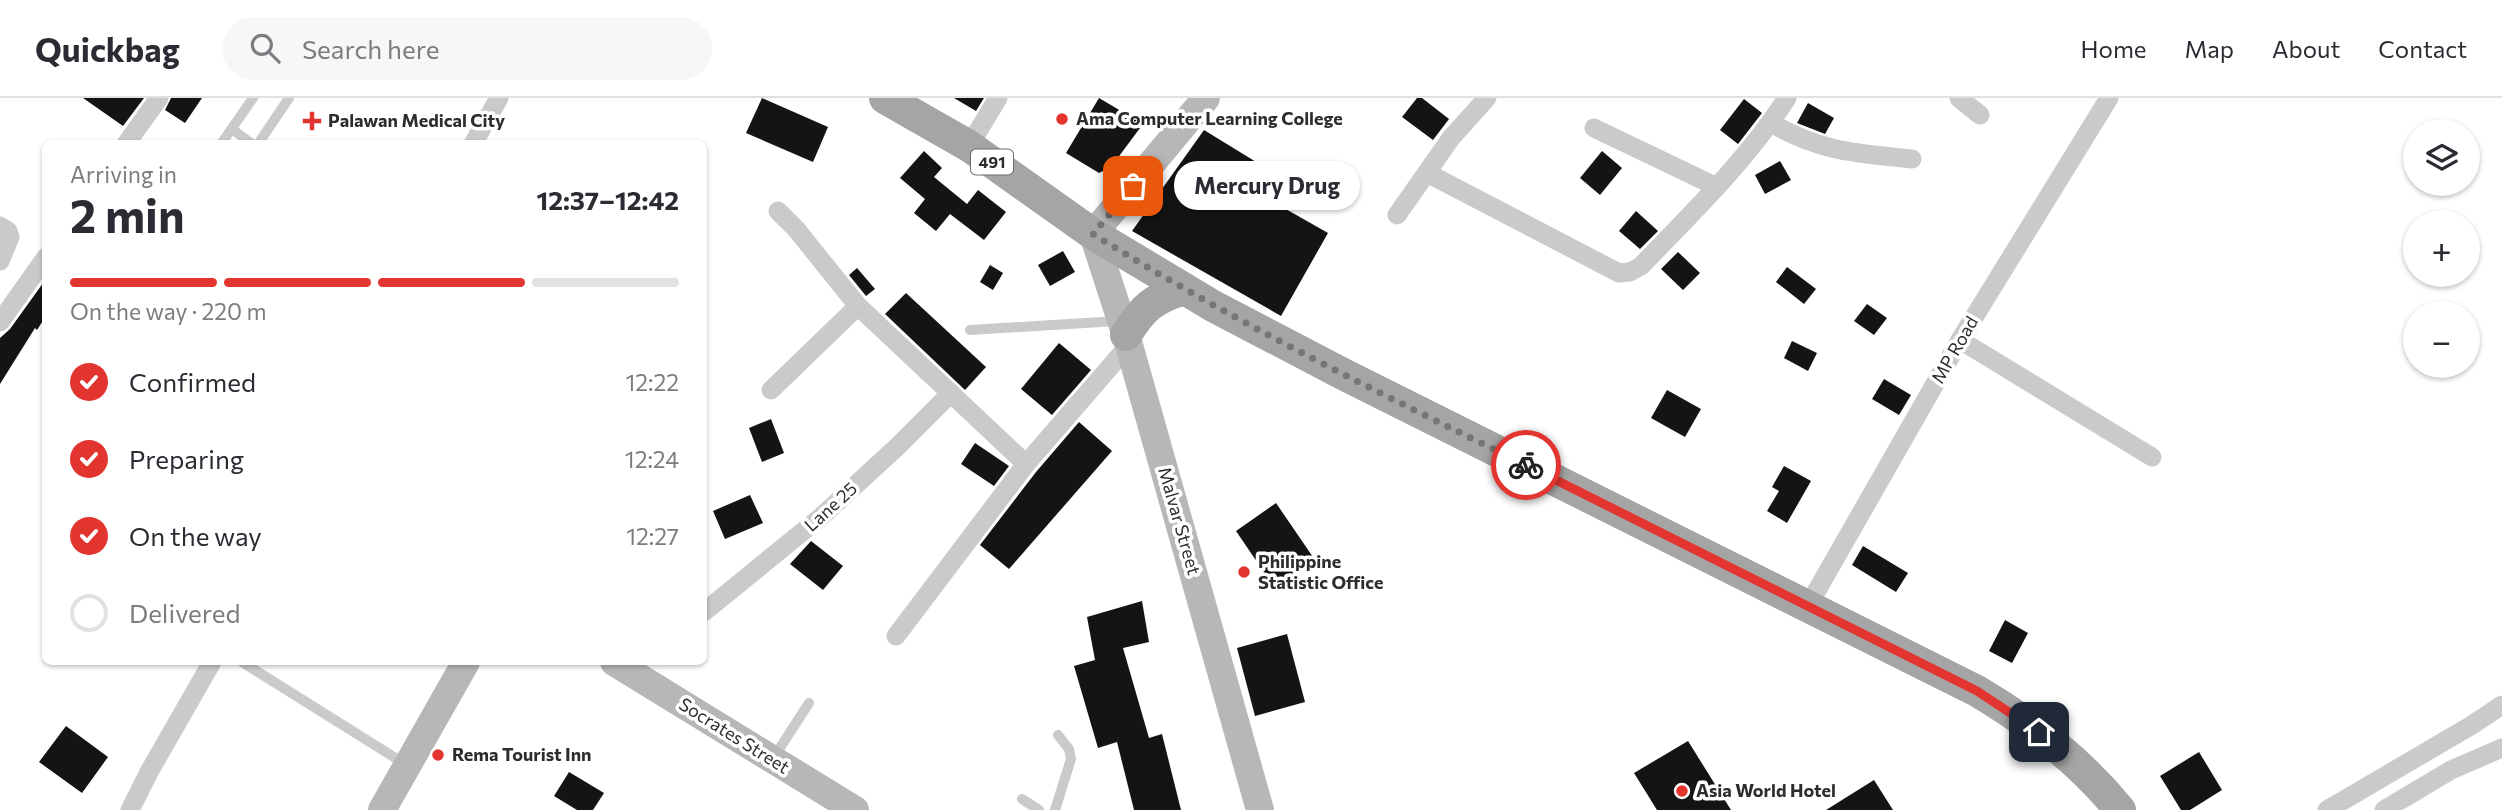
<!DOCTYPE html>
<html lang="en">
<head>
<meta charset="utf-8">
<style>
  body { margin:0; font-family:Commissioner,sans-serif; background:#f7f7f7; color:#2b2b33; height:100vh; display:flex; flex-direction:column; font-size:26px; white-space:nowrap }
  * { box-sizing:border-box; margin:0 }
  p { font-size:23px; color:#7c7c81 }
  .icon { flex:none; width:38px; height:38px; fill:none; stroke:currentColor; stroke-width:2; stroke-linecap:round; stroke-linejoin:round }
  .map { position:relative; flex:1; overflow:hidden }
  .side { position:absolute; left:42px; top:42px; width:665px; height:525px; display:flex; flex-direction:column; background:#fff; border-radius:10px; box-shadow:0 2px 5px #0004 }
  .side>* { flex:none }
  .tools { position:absolute; left:2403px; top:21px; display:grid; gap:14px }
  .tools a { display:grid; place-items:center; width:77px; height:77px; border-radius:50%; background:#fff; box-shadow:0 2px 5px #0004; font-size:35px }
  .pin { position:absolute; display:grid; place-items:center; width:60px; height:60px; color:#fff; margin:-30px; border-radius:14px; box-shadow:0 4px 10px #0006 }
  .courier { position:absolute; display:grid; place-items:center; width:70px; height:70px; margin:-35px; border:5px solid #e33530; border-radius:50%; background:#fff; color:#222; box-shadow:0 2px 9px #0007 }
  .bubble { position:absolute; height:49px; border-radius:24px; background:#fff; box-shadow:0 2px 5px #0004; font-size:23px; font-weight:700; line-height:49px; text-align:center }
  .head em { font-style:normal; font-weight:700 }
  .head div { display:flex; flex-direction:column-reverse }
  .head { display:flex; align-items:center; justify-content:space-between; height:119px; padding:0 28px }
  h1 { font-size:46px; font-weight:700; line-height:52px }
  .bar { display:grid; grid-template-columns:repeat(4,1fr); gap:10px 7px; align-content:center; height:84px; padding:0 28px }
  .bar i { height:9px; border-radius:5px; background:#e1e1e2 }
  .bar .current { background:#e33530 }
  .bar p { grid-column:span 4 }
  ol { padding:0 28px; list-style:none }
  li { display:flex; align-items:center; gap:21px; height:77px }
  li p { margin-inline-start:auto }
  li .icon { padding:7px; border-radius:50%; background:#e33530; color:#fff; stroke-width:4 }
  li:last-child { color:#7c7c81 }
  li i { width:38px; height:38px; border:4px solid #e1e1e2; border-radius:50% }
  header { display:flex; align-items:center; gap:42px; box-sizing:border-box; height:98px; padding:0 35px; background:#fff; border-bottom:2px solid #e1e1e2 }
  header strong { font-size:33px }
  nav { display:flex; gap:38px; margin-inline-start:auto; font-size:24px }
  .search { width:490px; height:63px; background:#f7f7f7; display:flex; align-items:center; gap:18px; box-sizing:border-box; padding:0 24px; border-radius:38px; color:#7c7c81; font-size:26px }
  .map>svg:first-child { display:block }
  .building { fill:#141414 }
  .lines { fill:none; stroke-linecap:round; stroke-linejoin:round }
  .lane { stroke:#cacaca; stroke-width:10 }
  .street { stroke:#cacaca; stroke-width:19 }
  .secondary { stroke:#b7b7b7; stroke-width:28 }
  .primary { stroke:#a5a5a5; stroke-width:32 }
  .done { stroke:#767676; stroke-width:7; stroke-dasharray:0 12.6 }
  .route { stroke:#e33530; stroke-width:9 }
  .poi-dot { fill:#e33530; stroke:#fff; stroke-width:2.5 }
  .labels { text-anchor:middle; stroke-width:7; stroke-linejoin:round; paint-order:stroke }
  .shield { fill:#fff; stroke:#6c6c6c; stroke-width:2 }
  .shield-label { font-size:16px; font-weight:bold; fill:#2d2d2d }
  .poi-label { font-size:18px; font-weight:bold; fill:#2d2d2d; stroke:#fff; text-anchor:start }
  .street-label { font-size:18px; fill:#2d2d2d; stroke:#fff }
</style>
</head>
<body>
<header>
<strong>Quickbag</strong>
<div class="search"><svg class="icon" aria-label="search" viewBox="0 0 24 24"><circle cx="10" cy="10" r="6"/><path d="M15 15l6 6"/></svg>Search here</div>
<nav><a>Home</a><a>Map</a><a>About</a><a>Contact</a></nav>
</header>
<div class="map">
<svg width="2502" height="712" viewBox="0 0 2502 712">
  <rect width="100%" height="100%" fill="#fff"/>
  <g class="building">
    <polygon points="83,0 144,0 123,28"/>
    <polygon points="171,0 202,0 185,25 165,12"/>
    <polygon points="762,0 828,29 813,64 746,35"/>
    <polygon points="954,0 984,0 976,13"/>
    <polygon points="1099,0 1143,26 1111,69 1099,75 1066,55"/>
    <polygon points="1417,0 1422,0 1449,21 1433,42 1402,19"/>
    <polygon points="1744,1 1762,15 1738,46 1720,32"/>
    <polygon points="1808,5 1834,20 1825,36 1797,25"/>
    <polygon points="1204,32 1297,89 1284,110 1328,135 1281,218 1132,133"/>
    <polygon points="924,53 942,70 934,79 967,106 978,92 1006,114 984,142 950,116 936,133 914,115 925,101 900,80"/>
    <polygon points="1602,53 1622,70 1600,97 1580,80"/>
    <polygon points="1780,63 1791,82 1765,96 1755,77"/>
    <polygon points="1636,113 1658,133 1640,151 1619,133"/>
    <polygon points="1063,153 1075,174 1050,188 1038,167"/>
    <polygon points="1678,154 1700,175 1683,192 1661,171"/>
    <polygon points="990,167 1003,175 993,192 980,184"/>
    <polygon points="1787,169 1816,191 1804,206 1776,184"/>
    <polygon points="857,170 875,191 866,198 849,177"/>
    <polygon points="46,181 46,218 37,232 35,230 0,286 0,240 10,231"/>
    <polygon points="906,195 986,269 965,292 885,216"/>
    <polygon points="1867,206 1887,220 1874,237 1854,223"/>
    <polygon points="1792,243 1817,255 1808,273 1784,260"/>
    <polygon points="1059,245 1091,272 1052,317 1021,291"/>
    <polygon points="1884,281 1911,297 1899,317 1872,301"/>
    <polygon points="1667,292 1701,311 1685,339 1651,320"/>
    <polygon points="771,321 784,355 762,364 749,330"/>
    <polygon points="1079,324 1112,353 1009,471 980,447 1036,374"/>
    <polygon points="975,345 1009,368 994,388 961,366"/>
    <polygon points="1784,368 1811,383 1787,425 1767,413 1779,393 1772,389"/>
    <polygon points="750,397 763,425 725,441 713,413"/>
    <polygon points="1276,405 1315,462 1274,489 1236,433"/>
    <polygon points="811,443 843,468 823,492 790,466"/>
    <polygon points="1863,448 1908,475 1896,494 1852,467"/>
    <polygon points="1142,503 1149,544 1123,550 1149,640 1162,636 1181,712 1134,712 1117,644 1098,650 1074,568 1095,562 1087,519"/>
    <polygon points="2005,522 2028,535 2012,565 1989,553"/>
    <polygon points="1287,536 1305,604 1255,618 1237,550"/>
    <polygon points="66,628 108,659 82,695 39,664"/>
    <polygon points="1688,643 1731,712 1657,712 1634,675"/>
    <polygon points="2199,654 2222,692 2190,712 2181,712 2160,678"/>
    <polygon points="569,674 604,695 593,712 577,712 554,698"/>
    <polygon points="1874,682 1893,712 1826,712"/>
  </g>
  <g class="lines">
    <g class="lane">
      <polyline points="232,31 252,46"/>
      <polyline points="221,46 253,0"/>
      <polyline points="258,46 289,0"/>
      <polyline points="970,232 1118,223"/>
      <polyline points="242,564 405,666"/>
      <polyline points="774,659 809,605"/>
      <polyline points="1022,701 1039,712"/>
      <polyline points="1055,712 1071,661 1069,651 1058,637"/>
    </g>
    <g class="street">
      <polyline points="1959,0 1980,17"/>
      <path d="M1771,25C1821,54 1856,55 1912,61"/>
      <polyline points="1594,30 1717,89"/>
      <polyline points="126,46 159,0"/>
      <polyline points="473,46 499,0"/>
      <polyline points="969,48 998,0"/>
      <path d="M1427,75L1619,175L1630,174L1641,168C1693,114 1746,63 1787,0"/>
      <polyline points="778,113 796,131 858,208 1026,366"/>
      <polyline points="1397,117 1451,40 1487,0"/>
      <polyline points="0,128 8,133 10,139 0,163"/>
      <polyline points="0,224 46,159"/>
      <polyline points="1960,242 2152,359"/>
      <polyline points="771,292 858,208"/>
      <polyline points="1808,508 1960,242 2109,0"/>
      <polyline points="704,514 822,418 898,348 951,295"/>
      <polyline points="896,538 1026,366 1129,247"/>
      <polyline points="130,712 149,674 212,564"/>
      <polyline points="2327,712 2472,627 2502,607"/>
      <polyline points="2384,712 2451,672 2502,650"/>
    </g>
    <g class="secondary">
      <polyline points="1206,0 1093,136 1129,247 1260,712"/>
      <polyline points="614,564 855,712"/>
      <polyline points="382,712 466,564"/>
    </g>
    <g class="primary">
      <path d="M885,0L969,48L1093,136L1213,208L1343,276L1977,593C2031,625 2080,663 2120,712"/>
      <path d="M1126,237C1143,209 1153,201 1184,191"/>
    </g>
  </g>
  <g class="lines">
    <path class="done" d="M1133,88L1093,136C1232,223 1379,295 1526,367"/>
    <polyline class="route" points="1526,367 1977,593 2039,634"/>
  </g>
  <g class="poi-dot">
    <circle cx="1062" cy="21" r="7"/>
    <path d="M308.5 12.5h7v7h7v7h-7v7h-7v-7h-7v-7h7z"/>
    <circle cx="1244" cy="474" r="7"/>
    <circle cx="438" cy="657" r="7"/>
    <circle cx="1682" cy="693" r="7"/>
  </g>
  <g class="labels">
    <rect class="shield" x="971" y="51.5" width="42" height="25" rx="5"/>
    <g class="shield-label">
      <text x="992" y="70">491</text>
    </g>
    <g class="poi-label">
      <text x="1076" y="27">Ama Computer Learning College</text>
      <text x="328" y="29">Palawan Medical City</text>
      <text x="1258" y="470">Philippine<tspan x="1258" dy="21">Statistic Office</tspan></text>
      <text x="452" y="663">Rema Tourist Inn</text>
      <text x="1696" y="699">Asia World Hotel</text>
    </g>
    <g class="street-label">
      <text transform="translate(1955 252) rotate(-60)" y="6">MP Road</text>
      <text transform="translate(831 409) rotate(-42)" y="6">Lane 25</text>
      <text transform="translate(1179 423) rotate(74)" y="6">Malvar Street</text>
      <text transform="translate(734 638) rotate(32)" y="6">Socrates Street</text>
    </g>
  </g>
</svg>
<div class="tools">
<a><svg class="icon" aria-label="layers" viewBox="0 0 24 24"><path d="M12 4l9 5-9 5-9-5zM3 14l9 5 9-5"/></svg></a>
<a>+</a>
<a>−</a>
</div>
<div class="pin" style="left:1133px;top:88px;background:#ea580c"><svg class="icon" aria-label="bag" viewBox="0 0 24 24"><path d="M5 8h14l-1 12H6zM9 8a3 3 0 0 1 6 0"/></svg></div>
<div class="pin" style="left:2039px;top:634px;background:#1f2937"><svg class="icon" aria-label="home" viewBox="0 0 24 24"><path d="M3 11l9-7 9 7M6 9v11h12V9"/></svg></div>
<div class="courier" style="left:1526px;top:367px"><svg class="icon" aria-label="bike" viewBox="0 0 24 24"><circle cx="6" cy="16" r="4"/><circle cx="18" cy="16" r="4"/><path d="M6 16l4-8h5l3 8M10 8l3 8H6M13 5h3"/></svg></div>
<div class="bubble" style="left:1174px;top:63px;width:186px">Mercury Drug</div>
<section class="side">
<div class="head"><div><h1>2 min</h1><p>Arriving in</p></div><em>12:37–12:42</em></div>
<div class="bar"><i class="current"></i><i class="current"></i><i class="current"></i><i></i><p>On the way · 220 m</p></div>
<ol>
<li><svg class="icon" aria-label="check" viewBox="0 0 24 24"><path d="M5 12l5 5 9-10"/></svg>Confirmed<p>12:22</p></li>
<li><svg class="icon" aria-label="check" viewBox="0 0 24 24"><path d="M5 12l5 5 9-10"/></svg>Preparing<p>12:24</p></li>
<li><svg class="icon" aria-label="check" viewBox="0 0 24 24"><path d="M5 12l5 5 9-10"/></svg>On the way<p>12:27</p></li>
<li><i></i>Delivered</li>
</ol>
</section>
</div>
</body>
</html>
